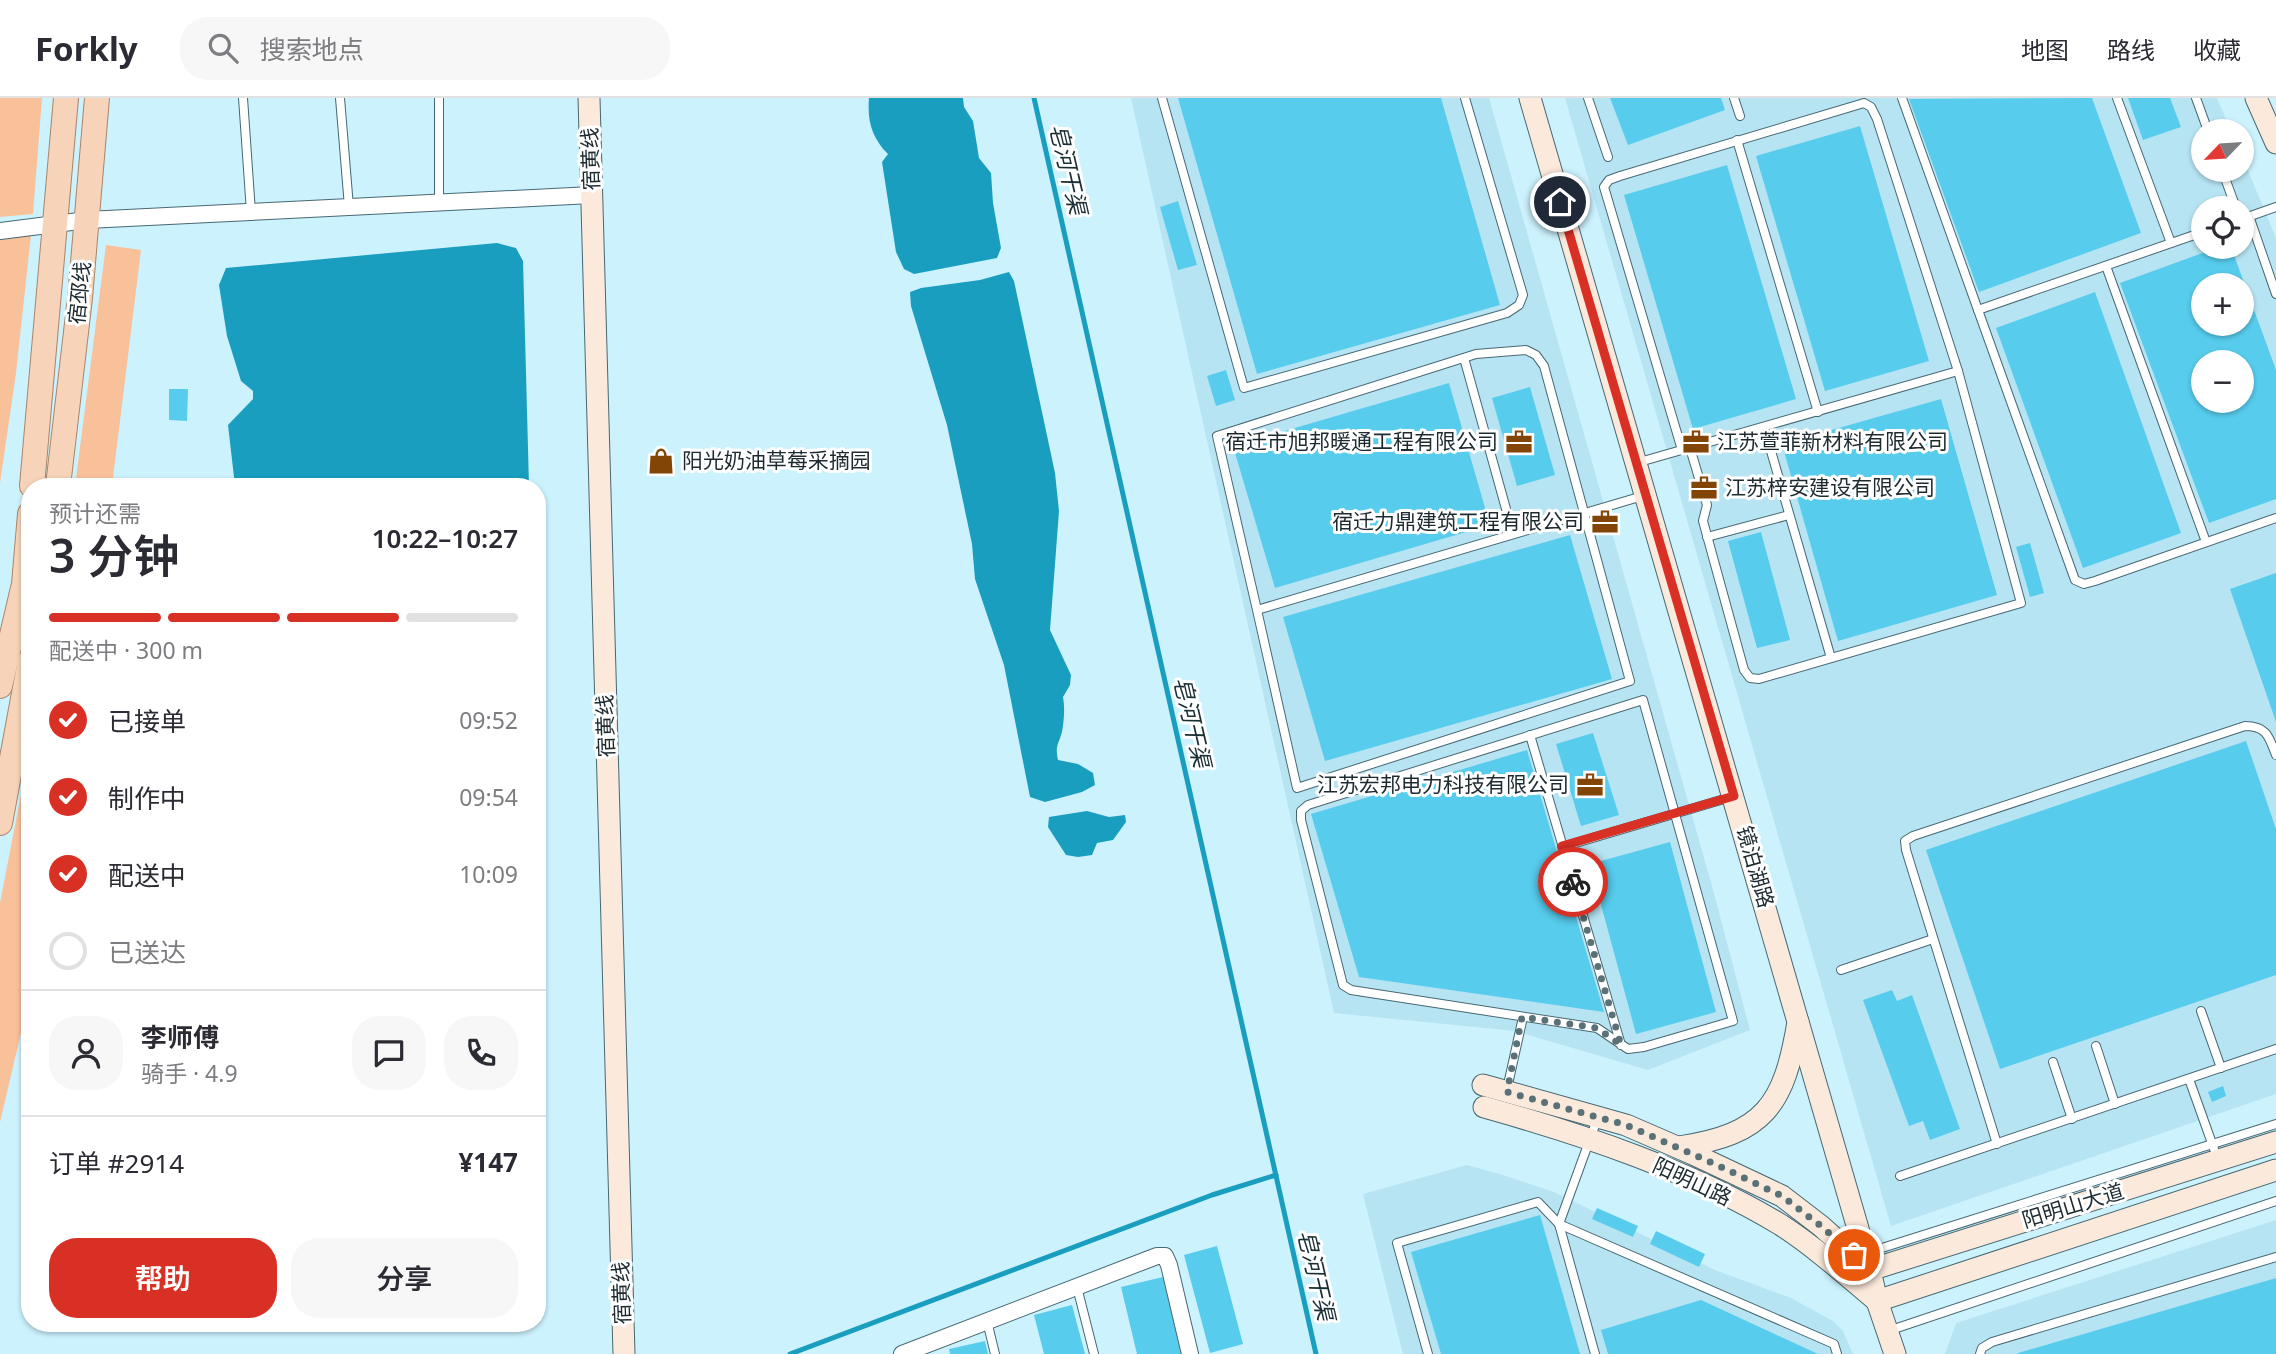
<!DOCTYPE html>
<html lang="zh">
<head>
<meta charset="utf-8">
<style>
  body { margin:0; font-family:"Noto Sans","Noto Sans SC",sans-serif; background:#f7f7f7; color:#2b2b33; height:100vh; display:flex; flex-direction:column; font-size:26px; white-space:nowrap }
  * { box-sizing:border-box; margin:0 }
  p { font-size:23px; color:#7c7c81 }
  .icon { flex:none; width:38px; height:38px; fill:none; stroke:currentColor; stroke-width:2; stroke-linecap:round; stroke-linejoin:round }
  .map { position:relative; flex:1; overflow:hidden }
  .side { position:absolute; left:21px; top:380px; width:525px; height:854px; display:flex; flex-direction:column; background:#fff; border-radius:28px; box-shadow:0 2px 5px #0004 }
  .side>* { flex:none }
  .needle { width:46px; rotate:245deg }
  .fabs { position:absolute; left:2191px; top:21px; display:grid; gap:14px }
  .fabs a { display:grid; place-items:center; width:63px; height:63px; border-radius:50%; background:#fff; box-shadow:0 2px 5px #0004; font-size:35px }
  .pin { position:absolute; display:grid; place-items:center; width:60px; height:60px; color:#fff; margin:-30px; border:4px solid #fff; border-radius:50%; box-shadow:0 2px 7px #0007 }
  .courier { position:absolute; display:grid; place-items:center; width:70px; height:70px; margin:-35px; border:5px solid #d93025; border-radius:50%; background:#fff; color:#222; box-shadow:0 2px 9px #0007 }
  .head em { font-style:normal; font-weight:600 }
  .head div { display:flex; flex-direction:column-reverse }
  .head { display:flex; align-items:center; justify-content:space-between; height:119px; padding:0 28px }
  h1 { font-size:46px; font-weight:600; line-height:52px }
  .bar { display:grid; grid-template-columns:repeat(4,1fr); gap:10px 7px; align-content:center; height:84px; padding:0 28px }
  .bar i { height:9px; border-radius:5px; background:#e1e1e2 }
  .bar .active { background:#d93025 }
  .bar p { grid-column:span 4 }
  .line { display:flex; align-items:center; gap:18px; padding:0 28px; border-top:2px solid #e1e1e2 }
  .line div { flex:1 }
  .round { display:grid; place-items:center; flex:none; width:74px; height:74px; border-radius:28px; background:#f7f7f7 }
  ol { padding:0 28px; list-style:none }
  li { display:flex; align-items:center; gap:21px; height:77px }
  li p { margin-inline-start:auto }
  li .icon { padding:7px; border-radius:50%; background:#d93025; color:#fff; stroke-width:4 }
  li:last-child { color:#7c7c81 }
  li i { width:38px; height:38px; border:4px solid #e1e1e2; border-radius:50% }
  .action { display:flex; gap:14px; margin-top:auto; padding:14px 28px }
  .action a { flex:1; height:80px; border-radius:28px; background:#d93025; color:#fff; font-size:28px; font-weight:600; line-height:80px; text-align:center }
  .action a+a { background:#f7f7f7; color:#2b2b33 }
  header { display:flex; align-items:center; gap:42px; box-sizing:border-box; height:98px; padding:0 35px; background:#fff; border-bottom:2px solid #e1e1e2 }
  header strong { font-size:33px }
  nav { display:flex; gap:38px; margin-inline-start:auto; font-size:24px }
  .search { width:490px; height:63px; background:#f7f7f7; display:flex; align-items:center; gap:18px; box-sizing:border-box; padding:0 24px; border-radius:28px; color:#7c7c81; font-size:26px }
  .map>svg:first-child { display:block }
  .built { fill:#b7e4f3; fill-rule:evenodd }
  .green { fill:#f8c199 }
  .water { fill:#199ebf }
  .lines { fill:none; stroke-linecap:round; stroke-linejoin:round }
  .stream { stroke:#199ebf; stroke-width:5 }
  .building { fill:#57cced; fill-rule:evenodd }
  .lane-casing { stroke:#476873; stroke-width:10 }
  .street-casing { stroke:#476873; stroke-width:18 }
  .secondary-casing { stroke:#476873; stroke-width:23 }
  .primary-casing { stroke:#a7856a; stroke-width:26 }
  .lane { stroke:#fff; stroke-width:8 }
  .street { stroke:#fff; stroke-width:16 }
  .secondary { stroke:#fbe9dc; stroke-width:21 }
  .primary { stroke:#f7d3b9; stroke-width:24 }
  .done { stroke:#5a7178; stroke-width:7; stroke-dasharray:0 12.6 }
  .route { stroke:#d93025; stroke-width:9 }
  .labels { text-anchor:middle; stroke-width:6; stroke-linejoin:round; paint-order:stroke }
  .street-label { font-size:21px; fill:#1d2b30; stroke:#fff }
  .poi-label { font-size:21px; fill:#1d2b30; stroke:#fff; text-anchor:end }
  .water-label { font-size:23px; font-style:italic; fill:#1a2f35; stroke:#fff }
</style>
</head>
<body>
<header>
<strong>Forkly</strong>
<div class="search"><svg class="icon" aria-label="search" viewBox="0 0 24 24"><circle cx="10" cy="10" r="6"/><path d="M15 15l6 6"/></svg>搜索地点</div>
<nav><a>地图</a><a>路线</a><a>收藏</a></nav>
</header>
<div class="map">
<svg width="2276" height="1256" viewBox="0 0 2276 1256">
  <rect width="100%" height="100%" fill="#ccf2fe"/>
  <g class="built">
    <polygon points="1131,0 1489,0 1712,788 1750,932 1648,972 1515,933 1334,915"/>
    <path d="M1565,0H2217L2231,33H2203V72H2242V58L2276,140V996L1891,1128ZM2203,110H2242V149H2203ZM2203,187H2242V226H2203ZM2203,264H2242V303H2203Z"/>
    <polygon points="1467,1067 1503,1077 1554,1094 1715,1172 1791,1200 1833,1223 1843,1233 1853,1256 1403,1256 1363,1096"/>
    <polygon points="2276,1122 2276,1256 1945,1256 1956,1225"/>
  </g>
  <g class="green">
    <polygon points="0,0 42,0 33,116 0,119"/>
    <polygon points="31,137 16,275 0,385 0,142"/>
    <polygon points="106,147 141,152 112,388 75,388"/>
    <polygon points="30,650 30,897 0,1024 0,805"/>
  </g>
  <g class="water">
    <path d="M869,0H963L964,9L973,23L979,60L991,75L993,105L1001,150L997,160L914,176L904,171L896,154L882,64L888,56C872,40 867,23 869,0Z"/>
    <polygon points="497,145 516,150 523,163 529,388 237,388 234,379 228,327 253,301 253,293 241,283 227,238 219,187 226,170"/>
    <path d="M1009,174L1014,183L1055,375L1059,413L1050,532L1071,577L1070,587L1063,599C1065,610 1064,623 1062,634C1058,648 1055,647 1058,662L1078,666L1093,675L1095,687L1082,694L1045,704L1030,699L1004,567L975,481L972,446L947,327L911,208L910,194L921,190L980,182Z"/>
    <polygon points="1087,713 1109,719 1125,717 1126,724 1113,742 1097,745 1092,757 1078,759 1066,757 1048,729 1049,719"/>
  </g>
  <g class="lines">
    <g class="stream">
      <polyline points="1034,0 1316,1256"/>
      <polyline points="790,1256 1212,1097 1276,1077"/>
    </g>
  </g>
  <g class="building">
    <polygon points="1178,0 1441,0 1500,207 1257,276"/>
    <polygon points="1610,0 1721,0 1725,12 1628,47"/>
    <polygon points="2092,0 2141,135 1979,194 1909,1"/>
    <polygon points="2128,0 2170,0 2181,29 2143,42"/>
    <polygon points="1860,28 1929,263 1825,293 1756,58"/>
    <polygon points="1727,67 1796,301 1693,331 1624,97"/>
    <polygon points="1178,103 1197,167 1178,172 1160,109"/>
    <path d="M2219,149H2231L2276,272V401L2209,425L2120,185ZM2203,187H2242V226H2203ZM2203,264H2242V303H2203Z"/>
    <polygon points="2095,194 2181,435 2083,470 1996,230"/>
    <polygon points="1226,272 1235,302 1216,308 1207,278"/>
    <polygon points="1449,285 1490,427 1275,490 1233,348"/>
    <polygon points="1530,289 1555,377 1517,388 1492,300"/>
    <polygon points="169,291 188,291 187,323 169,322"/>
    <polygon points="1941,301 1997,497 1838,543 1782,346"/>
    <polygon points="1761,434 1790,542 1757,550 1728,443"/>
    <polygon points="1570,437 1612,581 1325,663 1283,519"/>
    <polygon points="2030,445 2044,495 2030,499 2016,449"/>
    <polygon points="2276,475 2276,624 2230,491"/>
    <polygon points="1593,635 1619,717 1581,728 1556,646"/>
    <polygon points="2246,643 2276,731 2276,877 2000,971 1926,752"/>
    <polygon points="1527,652 1604,914 1359,879 1311,716"/>
    <polygon points="1670,744 1716,914 1636,936 1590,766"/>
    <polygon points="1892,892 1897,903 1912,897 1960,1031 1930,1042 1923,1023 1909,1028 1863,902"/>
    <polygon points="2223,988 2226,998 2212,1004 2208,994"/>
    <polygon points="1597,1110 1638,1128 1633,1139 1592,1121"/>
    <polygon points="1540,1117 1580,1256 1441,1256 1411,1154"/>
    <polygon points="1656,1133 1705,1156 1699,1169 1650,1146"/>
    <polygon points="1217,1148 1243,1246 1210,1255 1184,1157"/>
    <polygon points="1163,1179 1182,1256 1137,1256 1121,1189"/>
    <polygon points="2276,1180 2276,1256 2018,1256 2018,1255"/>
    <polygon points="1701,1202 1818,1256 1608,1256 1601,1232"/>
    <polygon points="1072,1207 1085,1256 1044,1256 1034,1217"/>
    <polygon points="985,1243 988,1256 950,1256 949,1251"/>
  </g>
  <g class="lines">
    <g class="lane-casing">
      <g id="lane">
        <polyline points="243,0 251,114"/>
        <polyline points="340,0 349,109"/>
        <polyline points="1162,0 1244,290 1507,215 1519,207 1523,197 1465,0"/>
        <polyline points="1588,0 1608,59"/>
        <polyline points="1734,0 1740,18"/>
        <polyline points="1902,0 1978,212"/>
        <polyline points="2117,0 2171,145"/>
        <polyline points="2196,0 2208,33"/>
        <polyline points="1737,42 1818,314"/>
        <polyline points="2222,72 2236,110"/>
        <polyline points="439,105 439,0"/>
        <polyline points="2249,118 2276,196"/>
        <polyline points="2242,121 2276,109"/>
        <polyline points="2203,134 1978,212 2075,482 2084,486 2095,483 2276,420"/>
        <polyline points="2106,168 2206,444"/>
        <polyline points="1464,260 1513,436"/>
        <polyline points="1764,329 1831,560"/>
        <polyline points="1682,352 1604,89 1609,82 1620,78 1864,5 1871,9 1877,21 1958,273 2021,505 1759,581 1750,580 1744,572 1703,423 1707,407 1690,350"/>
        <polyline points="1636,365 1958,273"/>
        <polyline points="1707,439 1789,417"/>
        <polyline points="1257,512 1217,338 1476,256 1526,252 1536,257 1544,268 1630,583 1297,690 1257,512 1646,397"/>
        <polygon points="1643,602 1733,923 1644,949 1628,951 1597,930 1351,892 1343,887 1301,722 1301,713 1308,707"/>
        <polyline points="1530,637 1621,947"/>
        <polyline points="1562,749 1731,699"/>
        <polyline points="1841,872 1933,841"/>
        <polyline points="2201,913 2221,970"/>
        <polyline points="2096,948 2115,1006"/>
        <polyline points="2053,964 2072,1021"/>
        <polyline points="2189,981 2214,1051"/>
        <polyline points="1507,991 1523,919"/>
        <path d="M1997,1046L1906,752L1905,743L1913,738L2245,628C2267,628 2269,639 2276,657"/>
        <polyline points="1900,1078 2276,951"/>
        <polyline points="1866,1155 2276,1026"/>
        <polyline points="1077,1189 1094,1256"/>
        <polyline points="987,1223 995,1256"/>
        <polyline points="1888,1233 2276,1103"/>
        <polyline points="1428,1256 1397,1145 1538,1104 1559,1126 1834,1246 1837,1256"/>
        <polyline points="1595,1256 1559,1126 1598,1019"/>
        <polyline points="1980,1256 1982,1250 1992,1244 2276,1159"/>
      </g>
    </g>
    <g class="street-casing">
      <g id="street">
        <polyline points="0,133 87,122 592,97"/>
        <polyline points="902,1256 1157,1158 1165,1158 1169,1167 1190,1256"/>
      </g>
    </g>
    <g class="secondary-casing">
      <g id="secondary">
        <polyline points="589,0 624,1256"/>
        <polyline points="1530,0 1870,1172 1877,1203 1895,1256"/>
        <polyline points="2256,0 2276,45"/>
        <polyline points="1483,987 1626,1027 1693,1056 1782,1098 1821,1128 1870,1172"/>
        <path d="M1484,1009C1584,1037 1692,1073 1781,1127C1815,1149 1846,1177 1877,1203L2276,1072"/>
        <path d="M1679,1049C1765,1036 1784,1007 1798,924"/>
        <polyline points="1870,1172 2276,1044"/>
      </g>
    </g>
    <g class="primary-casing">
      <g id="primary">
        <polyline points="32,388 66,0"/>
        <polyline points="58,388 80,200 97,0"/>
        <polyline points="0,588 24,486 30,416"/>
        <polyline points="0,725 30,563"/>
      </g>
    </g>
    <use href="#lane" class="lane"/>
    <use href="#street" class="street"/>
    <use href="#secondary" class="secondary"/>
    <use href="#primary" class="primary"/>
  </g>
  <g class="lines">
    <polyline class="done" points="1573,784 1621,947 1597,930 1522,919 1507,994 1626,1027 1715,1066 1782,1098 1821,1128 1854,1157"/>
    <polyline class="route" points="1560,104 1734,698 1562,748 1573,784"/>
  </g>
  <defs>
    <g id="office-bare" transform="scale(2.1)"><path d="M-6-3h4V-5.5h4V-3h4V5H-6ZM-1-4.5V-3h2v-1.5ZM-6 0V1H6V0Z" fill="#834506" stroke="#fff" stroke-width="2.5" paint-order="stroke"/></g>
    <g id="shop-bare" transform="scale(2.1)"><path d="M-5-2.5h2.3a2.7 3.5 0 0 1 5.4 0H5L5.5 6h-11ZM-1.5-2.5h3a1.5 2.3 0 0 0-3 0Z" fill="#834506" stroke="#fff" stroke-width="2.5" paint-order="stroke"/></g>
  </defs>
  <g fill-rule="evenodd">
    <use href="#office-bare" x="1519" y="344"/>
    <use href="#office-bare" x="1696" y="344"/>
    <use href="#shop-bare" x="661" y="363"/>
    <use href="#office-bare" x="1704" y="390"/>
    <use href="#office-bare" x="1605" y="424"/>
    <use href="#office-bare" x="1590" y="687"/>
  </g>
  <g class="labels">
    <g class="street-label">
      <text transform="translate(591 61) rotate(-92)" y="7">宿黄线</text>
      <text transform="translate(80 195) rotate(-84)" y="7">宿邳线</text>
      <text transform="translate(606 628) rotate(-92)" y="7">宿黄线</text>
      <text transform="translate(1755 769) rotate(74)" y="7">镜泊湖路</text>
      <text transform="translate(1692 1084) rotate(25)" y="7">阳明山路</text>
      <text transform="translate(2073 1108) rotate(-17)" y="7">阳明山大道</text>
      <text transform="translate(622 1195) rotate(-92)" y="7">宿黄线</text>
    </g>
    <g class="poi-label">
      <text x="1498" y="351">宿迁市旭邦暖通工程有限公司</text>
      <text x="1717" y="351" text-anchor="start">江苏萱菲新材料有限公司</text>
      <text x="682" y="370" text-anchor="start">阳光奶油草莓采摘园</text>
      <text x="1725" y="397" text-anchor="start">江苏梓安建设有限公司</text>
      <text x="1584" y="431">宿迁力鼎建筑工程有限公司</text>
      <text x="1569" y="694">江苏宏邦电力科技有限公司</text>
    </g>
    <g class="water-label">
      <text transform="translate(1068 71) rotate(77)" y="8">皂河干渠</text>
      <text transform="translate(1192 624) rotate(77)" y="8">皂河干渠</text>
      <text transform="translate(1316 1177) rotate(77)" y="8">皂河干渠</text>
    </g>
  </g>
</svg>
<div class="fabs">
<a><svg class="needle" viewBox="-14 -14 28 28"><path d="M0-13l5 13h-10z" fill="#e53935"/><path d="M0 13l5-13h-10z" fill="#7c7c81"/></svg></a>
<a><svg class="icon" aria-label="locate" viewBox="0 0 24 24"><circle cx="12" cy="12" r="6"/><path d="M12 2v4M12 18v4M2 12h4M18 12h4"/></svg></a>
<a>+</a>
<a>−</a>
</div>
<div class="pin" style="left:1854px;top:1157px;background:#ea580c"><svg class="icon" aria-label="bag" viewBox="0 0 24 24"><path d="M5 8h14l-1 12H6zM9 8a3 3 0 0 1 6 0"/></svg></div>
<div class="pin" style="left:1560px;top:104px;background:#1f2937"><svg class="icon" aria-label="home" viewBox="0 0 24 24"><path d="M3 11l9-7 9 7M6 9v11h12V9"/></svg></div>
<div class="courier" style="left:1573px;top:784px"><svg class="icon" aria-label="bike" viewBox="0 0 24 24"><circle cx="6" cy="16" r="4"/><circle cx="18" cy="16" r="4"/><path d="M6 16l4-8h5l3 8M10 8l3 8H6M13 5h3"/></svg></div>
<section class="side">
<div class="head"><div><h1>3 分钟</h1><p>预计还需</p></div><em>10:22–10:27</em></div>
<div class="bar"><i class="active"></i><i class="active"></i><i class="active"></i><i></i><p>配送中 · 300 m</p></div>
<ol>
<li><svg class="icon" aria-label="check" viewBox="0 0 24 24"><path d="M5 12l5 5 9-10"/></svg>已接单<p>09:52</p></li>
<li><svg class="icon" aria-label="check" viewBox="0 0 24 24"><path d="M5 12l5 5 9-10"/></svg>制作中<p>09:54</p></li>
<li><svg class="icon" aria-label="check" viewBox="0 0 24 24"><path d="M5 12l5 5 9-10"/></svg>配送中<p>10:09</p></li>
<li><i></i>已送达</li>
</ol>
<div class="line" style="height:126px"><a class="round"><svg class="icon" aria-label="person" viewBox="0 0 24 24"><circle cx="12" cy="8" r="4"/><path d="M4 21q1-7 8-7t8 7"/></svg></a><div><b>李师傅</b><p>骑手 · 4.9</p></div><a class="round"><svg class="icon" aria-label="chat" viewBox="0 0 24 24"><path d="M4 5h16v11H9l-5 4z"/></svg></a><a class="round"><svg class="icon" aria-label="phone" viewBox="0 0 24 24"><path d="M5 4h4l2 5-3 2q2 4 5 5l2-3 5 2v4C11 20 4 13 5 4z"/></svg></a></div>
<div class="line" style="height:91px"><div>订单 #2914</div><b>¥147</b></div>
<div class="action"><a>帮助</a><a>分享</a></div>
</section>
</div>
</body>
</html>
